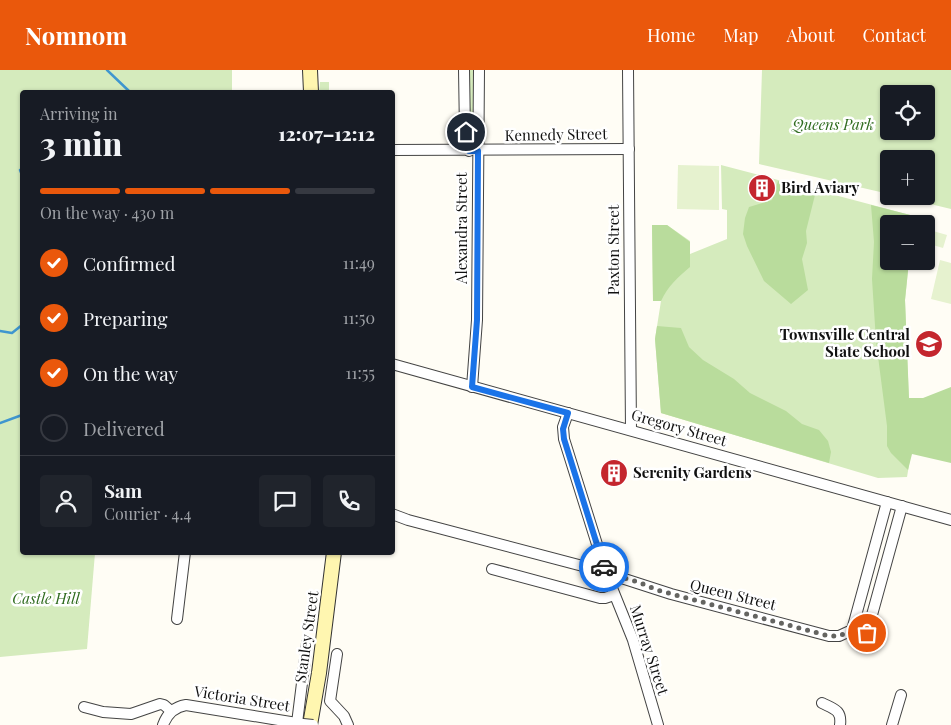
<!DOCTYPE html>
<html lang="en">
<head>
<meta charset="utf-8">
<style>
  body { margin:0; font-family:"Playfair Display",serif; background:#20242c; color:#f1f3f6; height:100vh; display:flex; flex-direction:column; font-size:19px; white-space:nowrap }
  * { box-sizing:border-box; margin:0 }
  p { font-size:16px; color:#9ea1a6 }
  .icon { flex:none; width:28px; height:28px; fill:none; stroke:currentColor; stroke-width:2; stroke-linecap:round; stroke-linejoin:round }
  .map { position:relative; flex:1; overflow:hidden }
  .details { position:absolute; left:20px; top:20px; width:375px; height:465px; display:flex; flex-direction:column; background:#171b24; border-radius:5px; box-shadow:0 1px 4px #0004 }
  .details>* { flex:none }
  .buttons { position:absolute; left:880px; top:15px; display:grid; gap:10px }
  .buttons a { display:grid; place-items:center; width:55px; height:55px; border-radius:5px; background:#171b24; box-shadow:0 1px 4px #0004; font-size:25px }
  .pin { position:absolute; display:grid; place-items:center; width:42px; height:42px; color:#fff; margin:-21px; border:2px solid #fff; border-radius:50%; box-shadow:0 1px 5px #0007 }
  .courier { position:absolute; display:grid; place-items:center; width:50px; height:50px; margin:-25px; border:4px solid #1a73e8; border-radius:50%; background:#fff; color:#222; box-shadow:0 1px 6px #0007 }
  .head em { font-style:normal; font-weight:800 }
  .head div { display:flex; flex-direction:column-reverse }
  .head { display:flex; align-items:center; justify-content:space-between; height:85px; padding:0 20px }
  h1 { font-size:32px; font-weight:800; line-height:38px }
  .bar { display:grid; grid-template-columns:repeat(4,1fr); gap:8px 5px; align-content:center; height:60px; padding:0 20px }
  .bar i { height:6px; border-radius:4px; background:#363941 }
  .bar .current { background:#ea580c }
  .bar p { grid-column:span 4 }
  .line { display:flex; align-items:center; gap:12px; padding:0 20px; border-top:1px solid #363941 }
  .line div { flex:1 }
  .round { display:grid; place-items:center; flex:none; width:52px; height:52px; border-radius:5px; background:#20242c }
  ol { padding:0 20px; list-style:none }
  li { display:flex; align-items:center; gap:15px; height:55px }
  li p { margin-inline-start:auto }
  li .icon { padding:5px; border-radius:50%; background:#ea580c; color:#fff; stroke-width:4 }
  li:last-child { color:#9ea1a6 }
  li i { width:28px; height:28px; border:2px solid #363941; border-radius:50% }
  header { display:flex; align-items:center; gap:30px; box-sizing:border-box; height:70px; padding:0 25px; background:#ea580c; color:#fff }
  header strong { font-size:24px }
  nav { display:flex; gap:28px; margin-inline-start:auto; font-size:18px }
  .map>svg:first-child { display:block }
  .green { fill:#d5ebbd; fill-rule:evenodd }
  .forest { fill:#b9dc9c }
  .pitch { fill:#e6f2cf }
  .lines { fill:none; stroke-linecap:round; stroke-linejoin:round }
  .stream { stroke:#3f96cf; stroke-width:2.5 }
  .minor-casing { stroke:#444; stroke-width:12 }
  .secondary-casing { stroke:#333; stroke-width:16 }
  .minor { stroke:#fff; stroke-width:10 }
  .secondary { stroke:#fff6b0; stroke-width:14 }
  .minor-bridge-casing { stroke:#444; stroke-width:12; stroke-linecap:butt }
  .minor-bridge { stroke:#fff; stroke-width:10 }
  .done { stroke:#646461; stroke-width:5; stroke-dasharray:0 9 }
  .route { stroke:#1a73e8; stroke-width:6 }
  .labels { text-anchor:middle; stroke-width:5; stroke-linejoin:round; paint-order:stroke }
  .park-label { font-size:15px; font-style:italic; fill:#2f6b1f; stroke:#fff }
  .street-label { font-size:15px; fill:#111; stroke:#fff }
  .poi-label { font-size:15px; font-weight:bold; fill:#111; stroke:#fff; text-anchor:start }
</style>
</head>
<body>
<header>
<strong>Nomnom</strong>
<nav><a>Home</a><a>Map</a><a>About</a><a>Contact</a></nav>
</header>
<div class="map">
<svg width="951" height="655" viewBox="0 0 951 655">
  <rect width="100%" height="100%" fill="#fffdf5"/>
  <g class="green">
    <polygon points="0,0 232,0 232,22 22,22 22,482 95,483 87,579 0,587"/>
    <polygon points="466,0 474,0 472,73 469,65"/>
    <path d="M762,0H951V139L897,126H926V89H889V124L759,94ZM889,24H926V61H889Z"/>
    <polygon points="320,12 329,12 329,22 319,22"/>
    <polygon points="721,95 914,146 913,154 889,154 889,191 909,191 905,230 911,383 907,407 878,408 661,343 655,269 661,231 653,231 652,155 667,155 690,171 690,184 727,169 727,140 722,139"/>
  </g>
  <g class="forest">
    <polygon points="778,111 816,121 806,161 807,173 802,189 808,220 791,234 764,211 747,176 743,164 745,148 749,137 772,130"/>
    <polygon points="871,135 914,146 913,154 889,154 889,191 909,191 905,230 909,328 923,328 951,317 951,393 912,384 908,400 891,383 887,376 887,356 876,271 872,209 874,172"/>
    <path d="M652,155H667L690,172V197C678,207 668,216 661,231H653Z"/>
    <polygon points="657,256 681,258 689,277 703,290 734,309 750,323 786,341 802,354 819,360 828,371 831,382 829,393 661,343 655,269"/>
  </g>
  <g class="pitch">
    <polygon points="678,95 719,96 719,140 677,139"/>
    <polygon points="926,159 947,165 943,178 926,173"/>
    <polygon points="940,190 951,193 951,234 931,229"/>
  </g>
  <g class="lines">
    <g class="stream">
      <polyline points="107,0 130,22"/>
      <polyline points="20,100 22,105"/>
      <polyline points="0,261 12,263 22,255"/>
      <polyline points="0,353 22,345"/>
    </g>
    <g class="minor-casing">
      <g id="minor">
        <polyline points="464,0 465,62 469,81"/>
        <polyline points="628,0 631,360"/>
        <polyline points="392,80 629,79"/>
        <polyline points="392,294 951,450"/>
        <polyline points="472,317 477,250 479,0"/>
        <polyline points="568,343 563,357 564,369 606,503 633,570 658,655"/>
        <polyline points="887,432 852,560 867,563 902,436"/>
        <polyline points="392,444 408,450 594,499 604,497"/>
        <polyline points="492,499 600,528 605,528 614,525"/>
        <polyline points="606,503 671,524 829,566 839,566 852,560"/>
        <polyline points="177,549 185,482"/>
        <polyline points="337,584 330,631 344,646 348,655"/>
        <path d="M822,633C834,639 842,640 840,655"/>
        <polyline points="84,637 103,642 131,644 160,634 164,635 171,641"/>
        <polyline points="297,653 307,573"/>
        <path d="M163,655C167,644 174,637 186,635L303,654"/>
        <polyline points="892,655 901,625"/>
      </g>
    </g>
    <g class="secondary-casing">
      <g id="secondary">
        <polyline points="310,0 311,22"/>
        <polyline points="310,655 319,603 334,482"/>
      </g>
    </g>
    <use href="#minor" class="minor"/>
    <use href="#secondary" class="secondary"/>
    <g class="minor-bridge-casing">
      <polyline id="minor-bridge" points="303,654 313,655"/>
    </g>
    <use href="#minor-bridge" class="minor-bridge"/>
  </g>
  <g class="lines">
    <polyline class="done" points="604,497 606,503 638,512 657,520 829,566 839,566 852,560 867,563"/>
    <polyline class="route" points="466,62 469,81 478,81 477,250 472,317 568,343 563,359 564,369 604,497"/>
  </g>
  <defs>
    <g id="building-disc" transform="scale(1.4375)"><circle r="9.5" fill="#c4262e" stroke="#fff"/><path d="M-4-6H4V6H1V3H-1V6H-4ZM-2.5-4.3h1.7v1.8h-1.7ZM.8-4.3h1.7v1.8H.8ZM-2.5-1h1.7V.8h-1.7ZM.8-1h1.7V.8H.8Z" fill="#fff"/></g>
    <g id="school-disc" transform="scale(1.4375)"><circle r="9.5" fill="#c4262e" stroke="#fff"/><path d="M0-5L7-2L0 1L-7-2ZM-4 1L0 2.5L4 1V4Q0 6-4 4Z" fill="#fff"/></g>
  </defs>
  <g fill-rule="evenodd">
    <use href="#building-disc" x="762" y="118"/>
    <use href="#school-disc" x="929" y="274"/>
    <use href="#building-disc" x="614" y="403"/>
  </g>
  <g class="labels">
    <g class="park-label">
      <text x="833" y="60">Queens Park</text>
      <text x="46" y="534">Castle Hill</text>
    </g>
    <g class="street-label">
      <text transform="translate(556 65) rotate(-1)" y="5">Kennedy Street</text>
      <text transform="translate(462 158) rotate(-90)" y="5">Alexandra Street</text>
      <text transform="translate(614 180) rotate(-90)" y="5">Paxton Street</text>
      <text transform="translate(679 358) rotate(16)" y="5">Gregory Street</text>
      <text transform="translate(733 525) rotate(14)" y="5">Queen Street</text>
      <text transform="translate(307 567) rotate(-82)" y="5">Stanley Street</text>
      <text transform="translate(649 580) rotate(72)" y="5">Murray Street</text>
      <text transform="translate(242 629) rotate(9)" y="5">Victoria Street</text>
    </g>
    <g class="poi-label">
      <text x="781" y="123">Bird Aviary</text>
      <text x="910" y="270" text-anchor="end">Townsville Central<tspan x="910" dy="17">State School</tspan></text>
      <text x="633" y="408">Serenity Gardens</text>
    </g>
  </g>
</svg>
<div class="buttons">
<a><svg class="icon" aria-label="locate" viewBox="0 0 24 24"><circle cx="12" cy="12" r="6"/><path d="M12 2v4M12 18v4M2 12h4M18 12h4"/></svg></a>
<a>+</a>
<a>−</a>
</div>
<div class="pin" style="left:867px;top:563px;background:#ea580c"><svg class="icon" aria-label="bag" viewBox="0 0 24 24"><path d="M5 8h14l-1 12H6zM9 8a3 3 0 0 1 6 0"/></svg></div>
<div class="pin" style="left:466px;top:62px;background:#1f2937"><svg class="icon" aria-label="home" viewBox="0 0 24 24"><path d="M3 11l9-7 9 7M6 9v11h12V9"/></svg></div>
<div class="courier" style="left:604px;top:497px"><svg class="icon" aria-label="car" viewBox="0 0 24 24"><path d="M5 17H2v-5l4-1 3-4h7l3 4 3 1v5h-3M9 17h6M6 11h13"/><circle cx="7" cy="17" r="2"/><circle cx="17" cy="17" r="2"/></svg></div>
<section class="details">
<div class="head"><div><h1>3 min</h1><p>Arriving in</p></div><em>12:07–12:12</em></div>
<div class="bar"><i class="current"></i><i class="current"></i><i class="current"></i><i></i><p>On the way · 430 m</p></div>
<ol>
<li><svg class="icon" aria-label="check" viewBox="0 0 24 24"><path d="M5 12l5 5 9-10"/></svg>Confirmed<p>11:49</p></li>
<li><svg class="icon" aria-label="check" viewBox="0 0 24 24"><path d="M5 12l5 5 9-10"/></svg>Preparing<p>11:50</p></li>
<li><svg class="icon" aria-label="check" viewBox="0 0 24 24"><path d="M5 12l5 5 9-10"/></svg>On the way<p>11:55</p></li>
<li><i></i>Delivered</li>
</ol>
<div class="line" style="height:90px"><a class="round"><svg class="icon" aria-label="person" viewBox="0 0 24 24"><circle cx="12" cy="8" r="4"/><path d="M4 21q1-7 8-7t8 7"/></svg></a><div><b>Sam</b><p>Courier · 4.4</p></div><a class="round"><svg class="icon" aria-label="chat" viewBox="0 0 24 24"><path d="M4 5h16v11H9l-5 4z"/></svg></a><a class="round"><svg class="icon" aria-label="phone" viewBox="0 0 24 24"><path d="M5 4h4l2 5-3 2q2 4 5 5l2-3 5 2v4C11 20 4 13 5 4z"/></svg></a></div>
</section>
</div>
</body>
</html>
